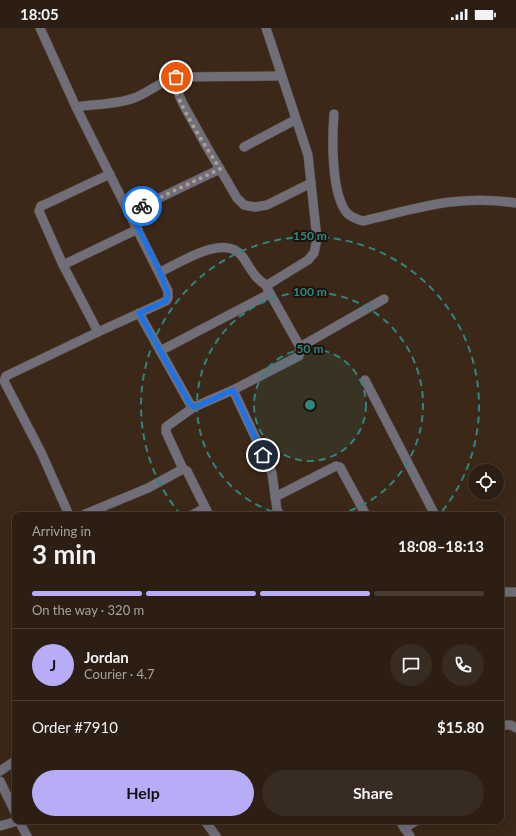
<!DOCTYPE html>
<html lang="en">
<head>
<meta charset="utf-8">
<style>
  body { margin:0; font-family:Lato,sans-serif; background:#382b21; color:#f1f3f6; height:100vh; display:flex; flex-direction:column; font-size:15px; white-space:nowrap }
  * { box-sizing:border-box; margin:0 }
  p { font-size:13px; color:#a6a2a0 }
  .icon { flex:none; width:22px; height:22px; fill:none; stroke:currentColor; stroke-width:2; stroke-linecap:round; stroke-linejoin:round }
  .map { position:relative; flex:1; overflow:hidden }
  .panel { position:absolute; left:12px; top:484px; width:492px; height:312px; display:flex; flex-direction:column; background:#2c1e13; border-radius:8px; box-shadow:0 4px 16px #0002,0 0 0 1px #483c33 }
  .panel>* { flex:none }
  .buttons { position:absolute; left:468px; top:436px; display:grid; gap:8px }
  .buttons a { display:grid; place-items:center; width:36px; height:36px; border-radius:50%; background:#2c1e13; box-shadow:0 4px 16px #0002,0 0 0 1px #483c33; font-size:20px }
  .pin { position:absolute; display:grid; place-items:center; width:34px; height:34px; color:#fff; margin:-17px; border:2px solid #fff; border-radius:50%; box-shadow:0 1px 4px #0007 }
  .courier { position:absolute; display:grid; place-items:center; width:40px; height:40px; margin:-20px; border:3px solid #1a73e8; border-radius:50%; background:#fff; color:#222; box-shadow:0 1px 5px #0007 }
  .head em { font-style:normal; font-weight:700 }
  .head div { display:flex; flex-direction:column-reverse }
  .head { display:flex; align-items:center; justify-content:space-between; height:68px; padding:0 20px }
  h1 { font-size:26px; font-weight:700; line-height:30px }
  .bar { display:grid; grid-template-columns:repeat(4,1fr); gap:6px 4px; align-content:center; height:48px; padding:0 20px }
  .bar i { height:5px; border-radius:3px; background:#483c33 }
  .bar .selected { background:#b6acf8 }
  .bar p { grid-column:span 4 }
  .line { display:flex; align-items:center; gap:10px; padding:0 20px; border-top:1px solid #483c33 }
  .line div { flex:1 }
  .round { display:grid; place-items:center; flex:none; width:42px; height:42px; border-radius:21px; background:#382b21 }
  .cta { display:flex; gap:8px; margin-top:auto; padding:8px 20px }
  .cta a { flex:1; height:46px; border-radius:24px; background:#b6acf8; color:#111; font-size:16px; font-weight:700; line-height:46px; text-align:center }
  .cta a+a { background:#382b21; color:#f1f3f6 }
  .status { display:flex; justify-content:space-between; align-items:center; height:28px; padding:0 20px; background:#2c1e13; direction:ltr }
  .status svg { height:11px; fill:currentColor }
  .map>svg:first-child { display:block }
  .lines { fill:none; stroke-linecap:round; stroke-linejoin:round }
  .minor-casing { stroke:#574537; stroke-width:10 }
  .minor { stroke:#6f6e79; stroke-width:9 }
  .done { stroke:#aea094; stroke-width:4; stroke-dasharray:0 7.2 }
  .route { stroke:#1a73e8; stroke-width:5 }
  .ring { fill:none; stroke:#30867e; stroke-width:2; stroke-dasharray:7 5 }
  .centre { fill:#30867e; stroke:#1c130d; stroke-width:2 }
  .ring-label { font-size:12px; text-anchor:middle; font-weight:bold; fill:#30867e; stroke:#1c130d; stroke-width:4; stroke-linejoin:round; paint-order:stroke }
</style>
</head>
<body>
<div class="status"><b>18:05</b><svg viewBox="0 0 49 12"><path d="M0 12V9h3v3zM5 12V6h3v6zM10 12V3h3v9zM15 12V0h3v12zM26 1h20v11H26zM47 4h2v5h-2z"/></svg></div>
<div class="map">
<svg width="516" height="808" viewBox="0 0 516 808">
  <rect width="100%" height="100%" fill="#3b2819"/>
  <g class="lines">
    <g class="minor-casing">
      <g id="minor">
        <polyline points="40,0 76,79 168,263 168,270 166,273 98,304 63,237 39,183 41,178 46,176 110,146"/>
        <polyline points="280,48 176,49 172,51 183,76 207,119 237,170 244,177 255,179 267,177 311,155"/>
        <path d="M76,79C94,76 116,77 134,70C148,65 158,55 172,51"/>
        <path d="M334,86C332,110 331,166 347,185C352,190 357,191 363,193C419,180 458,166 516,175"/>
        <polyline points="244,119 295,92"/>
        <polyline points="130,184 220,141"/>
        <polyline points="63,237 138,201"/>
        <path d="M160,244C180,235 224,205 242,228C250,239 254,251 268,258"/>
        <polyline points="139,285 190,376 194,379 233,362 299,328 300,319 267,260 269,256 308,232 314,225 317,211 308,127 266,0"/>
        <polyline points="300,319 384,271"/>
        <polyline points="160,323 269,266"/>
        <polyline points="365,352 435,487"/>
        <polyline points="233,362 272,445 277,482 280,487"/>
        <polyline points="183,441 166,404 166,399 194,379"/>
        <polyline points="275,469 336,438 340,439 366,487"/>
        <polyline points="69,487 41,424 4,353 6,348 98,304"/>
        <polyline points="83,487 148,460 183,441 187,443 209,487"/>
        <polyline points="192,487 205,480"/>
        <polyline points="501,564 516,564"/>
        <polyline points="501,697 511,697 516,700"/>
        <polyline points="0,743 15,733"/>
        <polyline points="0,753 15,784"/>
        <polyline points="19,793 27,808"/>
        <polyline points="205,793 216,808"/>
        <polyline points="400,793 410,808"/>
        <polyline points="0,798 18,793"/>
        <polyline points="404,800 416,793"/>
      </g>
    </g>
    <use href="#minor" class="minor"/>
  </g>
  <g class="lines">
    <path class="done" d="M142,178L220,141C206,119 177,75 172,51L176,49"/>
    <polyline class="route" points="142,178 130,184 160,244 168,266 166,273 139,285 190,376 194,379 198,378 233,362 263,427"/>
  </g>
  <circle cx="310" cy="377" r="56" fill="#30867e" fill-opacity=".12"/>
  <g class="ring">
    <circle cx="310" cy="377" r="56"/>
    <path d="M284 487A113 113 0 1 1 336 487"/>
    <path d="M181 487A169 169 0 1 1 439 487"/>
  </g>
  <circle cx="310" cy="377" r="6" class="centre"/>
  <g class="ring-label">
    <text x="310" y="212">150 m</text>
    <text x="310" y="268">100 m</text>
    <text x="310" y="325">50 m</text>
  </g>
</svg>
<div class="buttons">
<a><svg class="icon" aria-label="locate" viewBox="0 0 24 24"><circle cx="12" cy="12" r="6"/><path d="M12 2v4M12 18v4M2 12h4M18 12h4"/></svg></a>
</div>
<div class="pin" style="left:176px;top:49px;background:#ea580c"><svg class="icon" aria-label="bag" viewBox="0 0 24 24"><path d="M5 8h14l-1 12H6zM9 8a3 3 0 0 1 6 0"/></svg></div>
<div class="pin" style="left:263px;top:427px;background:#1f2937"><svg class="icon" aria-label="home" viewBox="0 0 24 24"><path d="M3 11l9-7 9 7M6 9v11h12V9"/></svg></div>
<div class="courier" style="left:142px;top:178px"><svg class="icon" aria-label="bike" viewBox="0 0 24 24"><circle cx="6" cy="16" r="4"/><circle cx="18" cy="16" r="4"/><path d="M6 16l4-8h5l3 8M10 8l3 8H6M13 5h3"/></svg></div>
<section class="panel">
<div class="head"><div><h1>3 min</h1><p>Arriving in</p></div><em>18:08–18:13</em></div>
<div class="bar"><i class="selected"></i><i class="selected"></i><i class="selected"></i><i></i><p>On the way · 320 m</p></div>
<div class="line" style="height:72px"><b class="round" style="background:#b6acf8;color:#111">J</b><div><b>Jordan</b><p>Courier · 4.7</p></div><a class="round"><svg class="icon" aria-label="chat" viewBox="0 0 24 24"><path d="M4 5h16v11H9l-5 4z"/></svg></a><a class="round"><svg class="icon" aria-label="phone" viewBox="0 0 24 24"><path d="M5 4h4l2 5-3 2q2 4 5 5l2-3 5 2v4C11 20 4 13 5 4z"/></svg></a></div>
<div class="line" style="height:52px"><div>Order #7910</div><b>$15.80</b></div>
<div class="cta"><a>Help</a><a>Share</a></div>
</section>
</div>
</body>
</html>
